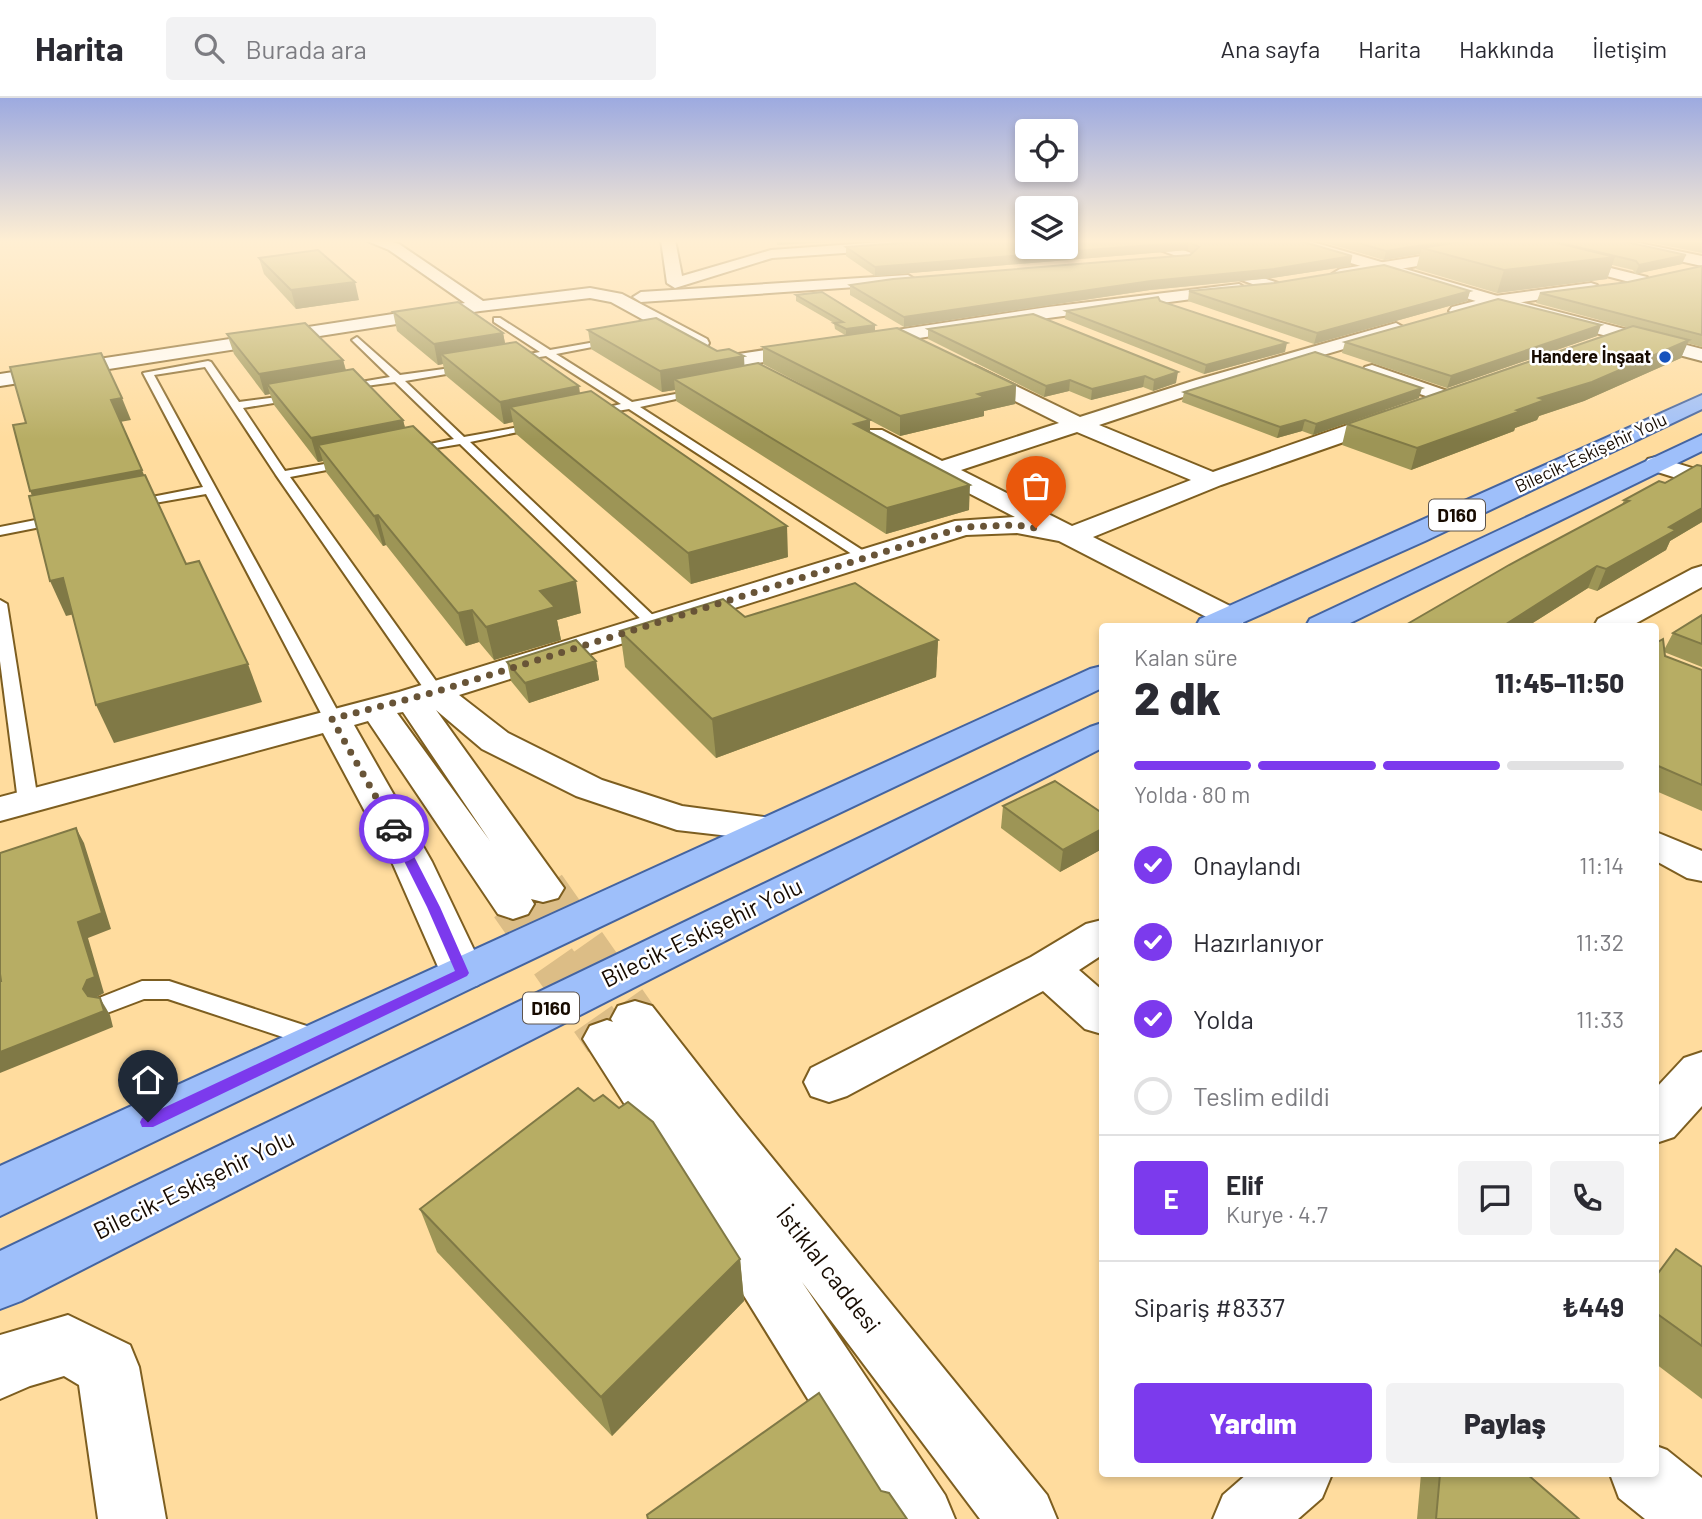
<!DOCTYPE html>
<html lang="tr">
<head>
<meta charset="utf-8">
<style>
  body { margin:0; font-family:Barlow,sans-serif; background:#f2f2f3; color:#2b2b33; height:100vh; display:flex; flex-direction:column; font-size:26px; white-space:nowrap }
  * { box-sizing:border-box; margin:0 }
  p { font-size:23px; color:#7c7c81 }
  .icon { flex:none; width:38px; height:38px; fill:none; stroke:currentColor; stroke-width:2; stroke-linecap:round; stroke-linejoin:round }
  .map { position:relative; flex:1; overflow:hidden }
  .sheet { position:absolute; left:1099px; top:525px; width:560px; height:854px; display:flex; flex-direction:column; background:#fff; border-radius:7px; box-shadow:0 4px 10px #0003 }
  .sheet>* { flex:none }
  .controls { position:absolute; left:1015px; top:21px; display:grid; gap:14px }
  .controls a { display:grid; place-items:center; width:63px; height:63px; border-radius:7px; background:#fff; box-shadow:0 4px 10px #0003; font-size:35px }
  .pin { position:absolute; display:grid; place-items:center; width:60px; height:60px; color:#fff; margin:-72px -30px; border-radius:50% 50% 50% 0; rotate:-45deg; box-shadow:0 0 7px #0007 }
  .pin .icon { rotate:45deg }
  .courier { position:absolute; display:grid; place-items:center; width:70px; height:70px; margin:-35px; border:5px solid #7c3aed; border-radius:50%; background:#fff; color:#222; box-shadow:0 2px 9px #0007 }
  .summary em { font-style:normal; font-weight:800 }
  .summary div { display:flex; flex-direction:column-reverse }
  .summary { display:flex; align-items:center; justify-content:space-between; height:119px; padding:0 35px }
  h1 { font-size:46px; font-weight:800; line-height:52px }
  .bar { display:grid; grid-template-columns:repeat(4,1fr); gap:10px 7px; align-content:center; height:84px; padding:0 35px }
  .bar i { height:9px; border-radius:5px; background:#e1e1e2 }
  .bar .current { background:#7c3aed }
  .bar p { grid-column:span 4 }
  .line { display:flex; align-items:center; gap:18px; padding:0 35px; border-top:2px solid #e1e1e2 }
  .line div { flex:1 }
  .round { display:grid; place-items:center; flex:none; width:74px; height:74px; border-radius:7px; background:#f2f2f3 }
  ol { padding:0 35px; list-style:none }
  li { display:flex; align-items:center; gap:21px; height:77px }
  li p { margin-inline-start:auto }
  li .icon { padding:7px; border-radius:50%; background:#7c3aed; color:#fff; stroke-width:4 }
  li:last-child { color:#7c7c81 }
  li i { width:38px; height:38px; border:4px solid #e1e1e2; border-radius:50% }
  .primary-button { display:flex; gap:14px; margin-top:auto; padding:14px 35px }
  .primary-button a { flex:1; height:80px; border-radius:7px; background:#7c3aed; color:#fff; font-size:28px; font-weight:800; line-height:80px; text-align:center }
  .primary-button a+a { background:#f2f2f3; color:#2b2b33 }
  header { display:flex; align-items:center; gap:42px; box-sizing:border-box; height:98px; padding:0 35px; background:#fff; border-bottom:2px solid #e1e1e2 }
  header strong { font-size:33px }
  nav { display:flex; gap:38px; margin-inline-start:auto; font-size:24px }
  .search { width:490px; height:63px; background:#f2f2f3; display:flex; align-items:center; gap:18px; box-sizing:border-box; padding:0 24px; border-radius:7px; color:#7c7c81; font-size:26px }
  .map>svg:first-child { display:block }
  .lines { fill:none; stroke-linecap:round; stroke-linejoin:round }
  .street-tunnel { stroke:#dcbd86; stroke-width:46; stroke-dasharray:46 24; stroke-linecap:butt }
  .lane-casing { stroke:#7d5e20; stroke-width:4 }
  .street-casing { stroke:#7d5e20; stroke-width:4 }
  .secondary-casing { stroke:#7d5e20; stroke-width:4 }
  .primary-casing { stroke:#4464a0; stroke-width:4 }
  .lane { fill:#fff; fill-rule:evenodd }
  .street { fill:#fff; fill-rule:evenodd }
  .secondary { fill:#fff; fill-rule:evenodd }
  .primary { fill:#9ebffa; fill-rule:evenodd }
  .wall { fill:#9d9556 }
  .shaded-wall { fill:#807946 }
  .building { fill:#b7ad64; stroke:#807946; stroke-width:2 }
  .route { fill:#7c3aed }
  .done { stroke:#685437; stroke-width:7; stroke-dasharray:0 12.6 }
  .poi-dot { fill:#1552bd; stroke:#fff; stroke-width:2.5 }
  .labels { text-anchor:middle; stroke-width:5; stroke-linejoin:round; paint-order:stroke }
  .far-poi-label { font-size:18px; font-weight:bold; fill:#170b00; stroke:#fff; text-anchor:end }
  .far-street-label { font-size:18px; fill:#170b00; stroke:#fff }
  .shield { fill:#fff; stroke:#5d544c; stroke-width:2 }
  .shield-label { font-size:19px; font-weight:bold; fill:#170b00 }
  .near-street-label { font-size:24px; fill:#170b00; stroke:#fff }
</style>
</head>
<body>
<header>
<strong>Harita</strong>
<div class="search"><svg class="icon" aria-label="search" viewBox="0 0 24 24"><circle cx="10" cy="10" r="6"/><path d="M15 15l6 6"/></svg>Burada ara</div>
<nav><a>Ana sayfa</a><a>Harita</a><a>Hakkında</a><a>İletişim</a></nav>
</header>
<div class="map">
<svg width="1702" height="1421" viewBox="0 0 1702 1421">
  <rect width="100%" height="100%" fill="#ffdc9e"/>
  <g class="lines">
    <g class="street-tunnel">
      <polyline points="543,790 635,921"/>
      <polyline points="513,806 607,941"/>
    </g>
    <g class="lane-casing">
      <g id="lane">
        <polygon points="494,220 500,220 550,252 618,240 618,244 556,256 632,304 703,291 703,295 640,309 873,459 866,463 861,462 629,311 588,318 588,314 621,306 546,258 507,264 507,260 540,254 494,224"/>
        <polygon points="357,239 400,277 473,267 473,271 470,272 405,283 464,339 542,325 542,329 470,344 659,523 662,526 659,529 649,529 460,346 406,355 406,351 454,341 395,284 337,292 337,288 390,279 354,244 352,242"/>
        <polygon points="208,263 211,264 239,304 302,296 303,298 298,301 243,310 285,373 353,361 353,367 290,379 441,590 443,594 441,598 429,598 276,377 205,269 154,277 342,621 339,625 333,626 324,621 206,396 126,410 126,404 203,389 143,275"/>
        <polygon points="61,417 68,421 66,424 0,437 0,429"/>
        <polygon points="0,502 7,506 38,703 28,709 18,703 0,563"/>
        <polygon points="142,883 169,883 328,935 331,942 328,949 319,951 168,901 144,901 107,915 99,912 95,906 99,900"/>
      </g>
    </g>
    <g class="street-casing">
      <g id="street">
        <polygon points="365,142 387,142 399,146 483,203 590,190 622,196 707,241 709,245 707,249 693,249 611,204 590,200 480,213 0,288 0,276 465,205 389,152"/>
        <polygon points="661,142 675,142 682,178 771,152 910,142 980,142 973,146 772,160 675,190 667,185"/>
        <polygon points="1133,142 1154,142 1278,185 1280,188 1272,193 1266,191"/>
        <polygon points="1522,142 1556,142 1549,146 1340,181 1332,176 1340,171"/>
        <polygon points="1596,142 1624,142 1702,158 1702,168 1603,146"/>
        <polygon points="1562,158 1647,179 1649,182 1641,187 1557,165 1555,162 1557,159"/>
        <polygon points="908,177 916,182 914,185 641,204 633,199 641,194"/>
        <polygon points="1591,185 1597,187 1599,190 1597,193 1496,208 1458,218 1449,213 1452,209 1495,198"/>
        <polygon points="1239,186 1247,191 1245,194 1048,220 732,269 722,263 732,257 1048,209"/>
        <path d="M1396,225L1405,230L1402,234L1210,290L1099,327L1213,374L1385,314H1401L1404,319L1401,324L1221,387L1093,439L1242,514L1246,520L1242,526H1220L1059,443L1017,435L966,437L459,597L508,635L602,682L682,708L786,722L792,731L786,740L772,743L677,732L576,698L482,651L436,612L564,790L558,800L543,804L531,801L534,806L528,816L513,821L498,816L368,623L354,627L432,764L485,875L478,887L462,892L446,887L392,764L323,635L0,723V699L399,594L955,423L1015,419L866,342L863,337L866,332H882L942,363L1059,325L961,276L958,272L961,268H975L1080,319L1196,282ZM1077,334L1191,382L1072,428L961,372ZM403,614L490,743L397,615Z"/>
        <polygon points="1372,267 1456,296 1459,300 1456,304 1449,306 1365,277 1362,273 1365,269"/>
        <polygon points="1656,359 1702,373 1702,388 1648,371 1644,366 1648,361"/>
        <polygon points="1702,468 1702,489 1631,528 1594,528 1598,521 1692,471"/>
        <polygon points="1656,734 1702,753 1702,783 1687,780 1656,763"/>
        <polygon points="1102,822 1102,857 1079,872 1102,892 1102,936 1085,931 1043,893 847,998 829,1004 811,998 804,984 811,970 1031,859 1086,826"/>
        <polygon points="1702,954 1702,1008 1674,1039 1656,1045 1656,990 1684,960"/>
        <polygon points="68,1217 130,1247 139,1269 166,1421 98,1421 79,1287 64,1278 30,1288 0,1301 0,1237"/>
        <polygon points="1656,1348 1667,1352 1702,1380 1702,1421 1645,1421 1619,1400 1610,1376 1656,1376"/>
        <polygon points="1247,1376 1332,1376 1322,1400 1298,1421 1213,1421 1223,1397"/>
      </g>
    </g>
    <g class="secondary-casing">
      <g id="secondary">
        <polygon points="1283,142 1306,142 1501,199 1702,251 1702,263 1489,207 1285,145"/>
        <polygon points="635,903 652,908 738,1018 1047,1397 1057,1421 980,1421 802,1184 945,1397 955,1421 882,1421 657,1057 583,941 590,928 607,922 613,924 611,921 618,908"/>
      </g>
    </g>
    <g class="primary-casing">
      <g id="primary">
        <polygon points="1702,297 1702,311 1425,443 1235,528 1196,528 1200,521"/>
        <polygon points="1702,337 1702,353 1344,528 1306,528 1310,521"/>
        <polygon points="1102,568 1102,590 478,887 0,1118 0,1068 1090,571"/>
        <polygon points="1102,625 1102,650 21,1203 0,1211 0,1153 1090,629"/>
      </g>
    </g>
    <use href="#lane" class="lane"/>
    <use href="#street" class="street"/>
    <use href="#secondary" class="secondary"/>
    <use href="#primary" class="primary"/>
  </g>
  <g class="wall">
    <polygon points="1066,142 1297,142 1352,158 1350,168 1272,180 1150,192 904,229 850,197 850,187 1190,157 1192,155 1188,152 875,178 846,158 846,149"/>
    <polygon points="1316,142 1617,142 1682,166 1635,176 1633,172 1612,167 1607,181 1497,195 1416,171 1420,156 1384,162"/>
    <polygon points="1638,142 1702,142 1702,155"/>
    <polygon points="259,160 359,202 296,211 264,176"/>
    <polygon points="1702,168 1702,249 1687,245 1681,260 1584,303 1539,318 1537,322 1515,330 1514,333 1411,372 1342,347 1347,326 1629,230 1536,205 1540,195 1628,184"/>
    <polygon points="1189,193 1470,193 1467,203 1314,246 1188,203"/>
    <polygon points="796,197 875,233 1016,287 1015,306 984,313 984,318 900,338 763,266 763,249 845,237 835,231 834,225 796,203"/>
    <polygon points="1160,203 1285,254 1204,276 1065,221 1066,213"/>
    <polygon points="393,214 503,235 505,246 580,296 788,459 691,486 515,335 513,324 504,326 445,277 443,266 438,267 397,233"/>
    <polygon points="928,231 1176,285 1153,293 1143,289 1091,302 1069,293 1044,299 928,241"/>
    <polygon points="588,232 745,268 870,334 969,412 886,436 676,303 675,292 662,294 591,251"/>
    <polygon points="227,236 343,262 346,272 403,322 405,330 581,515 557,522 561,542 494,562 479,544 466,548 386,447 383,448 326,374 323,363 318,364 274,307 270,296 265,297 234,256"/>
    <polygon points="1597,238 1447,290 1342,255 1345,244"/>
    <polygon points="1184,294 1419,300 1313,337 1302,333 1277,340 1182,304"/>
    <polygon points="1702,368 1702,424 1670,443 1666,452 1597,493 1588,490 1528,528 1408,528 1409,525 1622,407 1624,402"/>
    <polygon points="1702,517 1702,569 1664,554 1665,558 1702,572 1702,713 1656,693 1656,545 1664,552 1673,535"/>
    <polygon points="745,519 938,542 936,579 716,660 625,569 620,533"/>
    <polygon points="596,563 599,582 529,605 511,583 507,564"/>
    <polygon points="1003,708 1102,715 1102,751 1060,774 1001,730"/>
    <polygon points="420,1111 740,1161 744,1203 612,1338 437,1154"/>
    <polygon points="1702,1169 1702,1301 1656,1266 1656,1177"/>
    <polygon points="1421,1376 1527,1376 1579,1421 1417,1421"/>
  </g>
  <g class="shaded-wall">
    <polygon points="777,142 864,142 777,147"/>
    <polygon points="1455,142 1506,142 1422,150 1420,156 1384,162 1386,153"/>
    <polygon points="1189,144 1188,152 875,178 875,169"/>
    <polygon points="1686,157 1682,166 1635,176 1639,167"/>
    <polygon points="1352,158 1350,168 1272,180 1150,192 904,229 904,219 1151,183"/>
    <polygon points="1615,159 1607,181 1497,195 1504,172"/>
    <polygon points="355,184 359,202 296,211 291,192"/>
    <polygon points="1470,193 1467,203 1314,246 1317,235"/>
    <polygon points="875,227 875,233 846,238 846,231"/>
    <polygon points="1601,227 1597,238 1447,290 1451,278"/>
    <polygon points="503,235 507,255 441,256 443,266 438,267 434,246"/>
    <polygon points="1689,242 1681,260 1584,303 1539,318 1537,322 1515,330 1514,333 1411,372 1417,350 1517,312 1539,300"/>
    <polygon points="1287,245 1285,254 1204,276 1206,267"/>
    <polygon points="744,258 745,279 674,281 675,292 662,294 660,273"/>
    <polygon points="343,262 348,282 267,286 270,296 265,297 259,276"/>
    <polygon points="1178,274 1176,285 1153,293 1154,282"/>
    <polygon points="1145,278 1143,289 1091,302 1092,291"/>
    <polygon points="1070,282 1069,293 1044,299 1046,288"/>
    <polygon points="1016,287 1015,306 984,313 984,318 900,338 900,318 978,296"/>
    <polygon points="579,288 582,310 510,309 513,324 504,326 500,304"/>
    <polygon points="1422,290 1419,300 1313,337 1316,326"/>
    <polygon points="122,300 131,322 120,324 111,302"/>
    <polygon points="403,322 409,345 318,347 323,363 318,364 311,340"/>
    <polygon points="870,322 870,345 854,326"/>
    <polygon points="1305,322 1302,333 1277,340 1280,329"/>
    <polygon points="142,372 152,396 41,418 30,393"/>
    <polygon points="970,387 969,412 886,436 887,410"/>
    <polygon points="1702,410 1702,424 1670,443 1666,452 1597,493 1606,471 1669,429"/>
    <polygon points="378,417 386,447 383,448 374,418"/>
    <polygon points="787,428 788,459 691,486 688,455"/>
    <polygon points="1597,468 1588,490 1528,528 1503,528"/>
    <polygon points="63,480 79,515 66,518 50,483"/>
    <polygon points="576,483 581,515 557,522 561,542 494,562 486,529 540,493"/>
    <polygon points="472,512 479,544 466,548 458,515"/>
    <polygon points="938,542 936,579 716,660 712,621"/>
    <polygon points="596,563 599,582 529,605 525,585"/>
    <polygon points="248,566 262,604 114,645 96,607"/>
    <polygon points="76,730 84,745 111,831 88,840 104,895 97,899 93,907 83,891 87,882 78,824"/>
    <polygon points="1102,731 1102,751 1060,774 1063,752"/>
    <polygon points="100,900 110,917 113,929 0,975 0,954"/>
    <polygon points="740,1161 744,1203 612,1338 601,1299"/>
  </g>
  <g class="building">
    <polygon points="941,142 1027,142 1027,149 1066,149 1066,142 1297,142 1352,158 1274,171 1151,183 904,219 850,187 893,181 1190,157 1199,149 1189,144 875,169 846,149"/>
    <polygon points="1348,142 1455,142 1386,153"/>
    <polygon points="1470,142 1545,142 1615,159 1504,172 1422,150"/>
    <polygon points="1548,142 1617,142 1686,157 1639,167 1636,163"/>
    <polygon points="1684,142 1702,142 1702,146"/>
    <polygon points="318,152 355,184 291,192 259,160"/>
    <polygon points="1384,167 1470,193 1317,235 1189,193 1274,185"/>
    <polygon points="1702,168 1702,237 1540,195 1628,184"/>
    <polygon points="822,194 875,227 846,231 834,225 843,224 796,197"/>
    <polygon points="1158,199 1160,203 1287,245 1206,267 1066,213"/>
    <polygon points="1498,201 1601,227 1451,278 1345,244"/>
    <polygon points="458,204 503,235 434,246 393,214"/>
    <polygon points="1033,216 1178,274 1154,282 1145,278 1092,291 1070,282 1046,288 928,231"/>
    <polygon points="656,220 717,253 729,251 744,258 660,273 588,232"/>
    <polygon points="305,225 343,262 259,276 227,236"/>
    <polygon points="1633,228 1689,242 1592,284 1539,300 1545,302 1517,312 1521,313 1417,350 1347,326"/>
    <polygon points="897,230 1016,287 978,296 985,299 900,318 763,249"/>
    <polygon points="516,244 579,288 500,304 441,256"/>
    <polygon points="1315,254 1422,290 1316,326 1305,322 1280,329 1184,294"/>
    <polygon points="101,255 122,300 111,302 142,372 30,393 13,327 26,325 10,269"/>
    <polygon points="758,265 870,322 854,326 970,387 887,410 674,281"/>
    <polygon points="353,271 403,322 311,340 267,286"/>
    <polygon points="591,293 787,428 688,455 510,309"/>
    <polygon points="413,328 576,483 540,493 555,509 486,529 472,512 458,515 378,417 374,418 318,347"/>
    <polygon points="1697,367 1702,368 1702,410 1669,429 1676,432 1606,471 1597,468 1503,528 1416,528 1409,525 1509,467 1629,403 1624,402 1659,383 1665,385"/>
    <polygon points="145,377 186,466 199,463 248,566 96,607 63,480 50,483 29,398"/>
    <polygon points="855,485 938,542 712,621 620,533 723,501 745,519"/>
    <polygon points="1702,517 1702,546 1673,535"/>
    <polygon points="1663,541 1665,558 1702,572 1702,687 1656,667 1656,545"/>
    <polygon points="576,542 596,563 525,585 507,564"/>
    <polygon points="1055,683 1102,715 1102,731 1063,752 1003,708"/>
    <polygon points="76,730 102,815 78,824 95,879 87,882 83,891 88,898 100,900 104,913 0,954 0,883 1,883 0,876 0,755"/>
    <polygon points="578,990 594,1003 603,997 619,1010 628,1004 653,1024 740,1161 601,1299 420,1111"/>
    <polygon points="1676,1151 1702,1169 1702,1248 1656,1215 1656,1178"/>
    <polygon points="819,1295 881,1393 889,1395 907,1421 648,1421 647,1417"/>
    <polygon points="1440,1376 1527,1376 1579,1421 1436,1421"/>
  </g>
  <linearGradient id="sky" x2="0" y2="1"><stop stop-color="#9daae0"/><stop offset="0.42" stop-color="#ffefd3"/><stop offset="1" stop-color="#ffefd3" stop-opacity="0"/></linearGradient>
  <rect width="1702" height="341" fill="url(#sky)"/>
  <polygon class="route" points="394,727 400,731 440,809 469,875 467,878 153,1029 142,1029 140,1024 142,1020 455,873 427,809 388,731"/>
  <g class="lines">
    <polyline class="done" points="394,731 332,621 435,594 964,429 1017,427 1036,430"/>
  </g>
  <circle class="poi-dot" cx="1665" cy="259" r="7"/>
  <g class="labels">
    <g class="far-poi-label">
      <text x="1651" y="265">Handere İnşaat</text>
    </g>
    <g class="far-street-label">
      <text transform="translate(1591 355) rotate(-25)" y="6">Bilecik-Eskişehir Yolu</text>
    </g>
    <g class="shield">
      <rect x="1429" y="401.5" width="56" height="31" rx="5"/>
      <rect x="523" y="894.5" width="56" height="31" rx="5"/>
    </g>
    <g class="shield-label">
      <text x="1457" y="424">D160</text>
      <text x="551" y="917">D160</text>
    </g>
    <g class="near-street-label">
      <text transform="translate(702 835) rotate(-26)" y="8">Bilecik-Eskişehir Yolu</text>
      <text transform="translate(194 1087) rotate(-26)" y="8">Bilecik-Eskişehir Yolu</text>
      <text transform="translate(828 1172) rotate(52)" y="8">İstiklal caddesi</text>
    </g>
  </g>
</svg>
<div class="controls">
<a><svg class="icon" aria-label="locate" viewBox="0 0 24 24"><circle cx="12" cy="12" r="6"/><path d="M12 2v4M12 18v4M2 12h4M18 12h4"/></svg></a>
<a><svg class="icon" aria-label="layers" viewBox="0 0 24 24"><path d="M12 4l9 5-9 5-9-5zM3 14l9 5 9-5"/></svg></a>
</div>
<div class="pin" style="left:1036px;top:430px;background:#ea580c"><svg class="icon" aria-label="bag" viewBox="0 0 24 24"><path d="M5 8h14l-1 12H6zM9 8a3 3 0 0 1 6 0"/></svg></div>
<div class="pin" style="left:148px;top:1024px;background:#1f2937"><svg class="icon" aria-label="home" viewBox="0 0 24 24"><path d="M3 11l9-7 9 7M6 9v11h12V9"/></svg></div>
<div class="courier" style="left:394px;top:731px"><svg class="icon" aria-label="car" viewBox="0 0 24 24"><path d="M5 17H2v-5l4-1 3-4h7l3 4 3 1v5h-3M9 17h6M6 11h13"/><circle cx="7" cy="17" r="2"/><circle cx="17" cy="17" r="2"/></svg></div>
<section class="sheet">
<div class="summary"><div><h1>2 dk</h1><p>Kalan süre</p></div><em>11:45–11:50</em></div>
<div class="bar"><i class="current"></i><i class="current"></i><i class="current"></i><i></i><p>Yolda · 80 m</p></div>
<ol>
<li><svg class="icon" aria-label="check" viewBox="0 0 24 24"><path d="M5 12l5 5 9-10"/></svg>Onaylandı<p>11:14</p></li>
<li><svg class="icon" aria-label="check" viewBox="0 0 24 24"><path d="M5 12l5 5 9-10"/></svg>Hazırlanıyor<p>11:32</p></li>
<li><svg class="icon" aria-label="check" viewBox="0 0 24 24"><path d="M5 12l5 5 9-10"/></svg>Yolda<p>11:33</p></li>
<li><i></i>Teslim edildi</li>
</ol>
<div class="line" style="height:126px"><b class="round" style="background:#7c3aed;color:#fff">E</b><div><b>Elif</b><p>Kurye · 4.7</p></div><a class="round"><svg class="icon" aria-label="chat" viewBox="0 0 24 24"><path d="M4 5h16v11H9l-5 4z"/></svg></a><a class="round"><svg class="icon" aria-label="phone" viewBox="0 0 24 24"><path d="M5 4h4l2 5-3 2q2 4 5 5l2-3 5 2v4C11 20 4 13 5 4z"/></svg></a></div>
<div class="line" style="height:91px"><div>Sipariş #8337</div><b>₺449</b></div>
<div class="primary-button"><a>Yardım</a><a>Paylaş</a></div>
</section>
</div>
</body>
</html>
